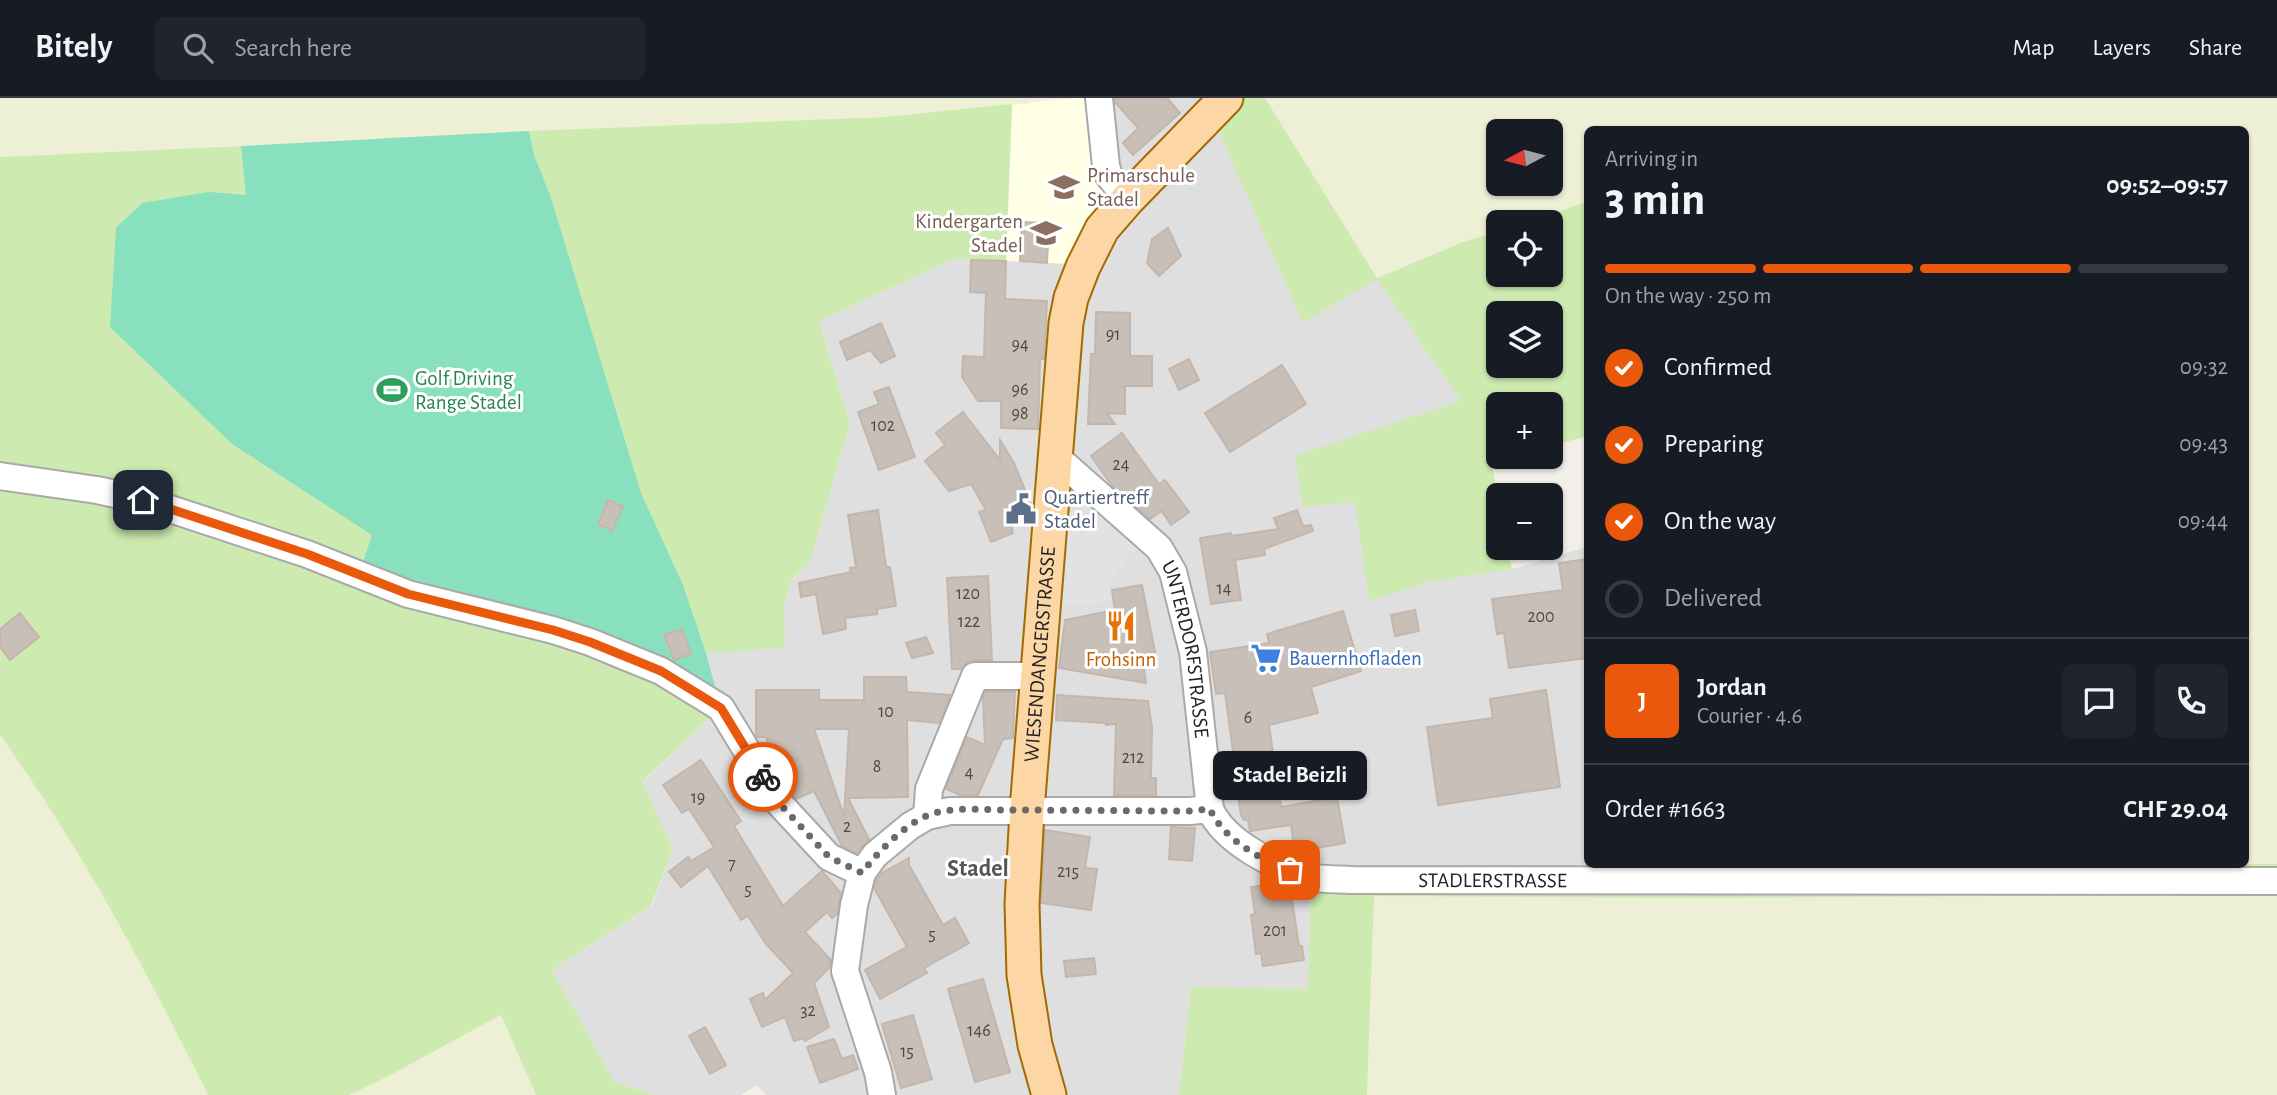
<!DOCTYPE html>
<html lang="en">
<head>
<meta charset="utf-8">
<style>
  body { margin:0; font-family:"Alegreya Sans",sans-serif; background:#20242c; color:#f1f3f6; height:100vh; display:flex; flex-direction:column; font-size:26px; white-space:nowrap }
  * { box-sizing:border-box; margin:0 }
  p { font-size:23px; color:#9ea1a6 }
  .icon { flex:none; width:38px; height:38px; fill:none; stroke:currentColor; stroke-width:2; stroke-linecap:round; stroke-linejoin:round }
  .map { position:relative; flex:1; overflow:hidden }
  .side { position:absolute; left:1584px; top:28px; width:665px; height:742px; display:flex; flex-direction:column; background:#171b24; border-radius:10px; box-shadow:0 2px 5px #0004 }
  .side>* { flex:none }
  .needle { width:46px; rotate:263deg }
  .buttons { position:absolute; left:1486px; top:21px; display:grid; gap:14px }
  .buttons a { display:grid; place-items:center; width:77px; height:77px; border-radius:10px; background:#171b24; box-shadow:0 2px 5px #0004; font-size:35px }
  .pin { position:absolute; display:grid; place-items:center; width:60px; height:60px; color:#fff; margin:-30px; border-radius:14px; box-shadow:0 4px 10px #0006 }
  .courier { position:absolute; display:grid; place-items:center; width:70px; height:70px; margin:-35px; border:5px solid #ea580c; border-radius:50%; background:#fff; color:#222; box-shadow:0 2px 9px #0007 }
  .bubble { position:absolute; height:49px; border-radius:10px; background:#171b24; box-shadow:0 2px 5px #0004; font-size:23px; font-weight:600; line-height:49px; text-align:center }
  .headline em { font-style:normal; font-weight:600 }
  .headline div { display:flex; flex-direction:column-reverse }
  .headline { display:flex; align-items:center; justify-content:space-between; height:119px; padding:0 21px }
  h1 { font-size:46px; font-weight:600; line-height:52px }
  .bar { display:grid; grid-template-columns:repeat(4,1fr); gap:10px 7px; align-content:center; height:84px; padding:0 21px }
  .bar i { height:9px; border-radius:5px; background:#363941 }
  .bar .selected { background:#ea580c }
  .bar p { grid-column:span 4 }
  .line { display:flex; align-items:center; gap:18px; padding:0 21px; border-top:2px solid #363941 }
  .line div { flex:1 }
  .round { display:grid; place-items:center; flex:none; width:74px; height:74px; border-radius:10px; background:#20242c }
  ol { padding:0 21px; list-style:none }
  li { display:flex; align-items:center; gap:21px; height:77px }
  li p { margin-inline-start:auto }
  li .icon { padding:7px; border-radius:50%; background:#ea580c; color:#fff; stroke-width:4 }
  li:last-child { color:#9ea1a6 }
  li i { width:38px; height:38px; border:4px solid #363941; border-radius:50% }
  header { display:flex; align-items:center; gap:42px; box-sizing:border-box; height:98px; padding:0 35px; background:#171b24; border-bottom:2px solid #363941 }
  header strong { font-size:33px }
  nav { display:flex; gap:38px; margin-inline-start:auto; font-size:24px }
  .search { width:490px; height:63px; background:#20242c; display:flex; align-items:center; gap:18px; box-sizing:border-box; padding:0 24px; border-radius:10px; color:#9ea1a6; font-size:26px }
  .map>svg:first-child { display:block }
  .residential { fill:#e0dfdf }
  .education { fill:#ffffe5 }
  .farmland { fill:#eef0d5; fill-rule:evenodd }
  .grass { fill:#cdebb0; fill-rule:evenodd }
  .pitch { fill:#88e0be }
  .parking { fill:#e2e2e2 }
  .building { fill:#c7bfb8; stroke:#c4b6ab; stroke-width:2; fill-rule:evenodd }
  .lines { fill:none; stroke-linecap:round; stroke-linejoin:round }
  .minor-casing { stroke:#a9a9a9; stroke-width:30 }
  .major-casing { stroke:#a06b00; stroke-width:37 }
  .minor { stroke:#fff; stroke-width:26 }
  .major { stroke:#fcd6a4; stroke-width:33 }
  .done { stroke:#6b6a68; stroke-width:7; stroke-dasharray:0 12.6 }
  .route { stroke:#ea580c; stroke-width:9 }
  .labels { text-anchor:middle; stroke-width:6; stroke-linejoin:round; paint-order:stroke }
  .number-label { font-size:18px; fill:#4b4948 }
  .education-label { font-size:21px; fill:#785e54; stroke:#fff; text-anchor:start }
  .leisure-label { font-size:21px; fill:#27864d; stroke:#fff; text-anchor:start }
  .service-label { font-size:21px; fill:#4e5e75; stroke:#fff; text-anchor:start }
  .street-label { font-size:21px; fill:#222; stroke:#fff }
  .shop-label { font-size:21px; fill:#366cbe; stroke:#fff; text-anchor:start }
  .food-label { font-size:21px; fill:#c56008; stroke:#fff }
  .quarter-label { font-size:24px; font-weight:bold; fill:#555; stroke:#fff }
</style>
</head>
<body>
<header>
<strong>Bitely</strong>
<div class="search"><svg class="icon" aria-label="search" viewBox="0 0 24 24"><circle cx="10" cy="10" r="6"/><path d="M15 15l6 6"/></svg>Search here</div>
<nav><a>Map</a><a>Layers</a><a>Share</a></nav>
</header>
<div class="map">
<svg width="2277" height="997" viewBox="0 0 2277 997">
  <rect width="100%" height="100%" fill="#f2efe9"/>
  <polygon class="residential" points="1074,0 1226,0 1303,225 1377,180 1461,303 1355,404 1402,491 1429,484 1512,471 1587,449 1587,766 1635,767 1415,767 1400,782 1308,891 1191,889 1179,997 766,997 757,987 741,997 654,997 615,984 552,872 652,808 673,750 642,685 721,610 706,555 785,549 784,507 792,481 810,464 850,325 819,223 953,161 1006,163 1012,6"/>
  <polygon class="education" points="1074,0 1099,0 1128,101 1070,166 1006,163 1012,6"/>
  <g class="farmland">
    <polygon points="0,0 1031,0 1031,5 885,19 529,33 0,59"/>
    <path d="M1265,0H2277V766H2245V32H1587V107L1586,104L1527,124H1498V133L1463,144L1407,166L1377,180ZM1498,33H1550V86H1498Z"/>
    <polygon points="0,637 37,688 104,797 161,902 208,997 0,997"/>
    <polygon points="2168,783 2277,783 2277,997 1367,997 1374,798 1690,800 2168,797"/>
    <polygon points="501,917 536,997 349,997 385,980"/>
  </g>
  <g class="grass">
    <path d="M1226,0H1265L1377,180L1463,144L1498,133V177H1550V124H1527L1586,104L1587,338L1551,348L1550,306H1498V359H1508L1491,363L1498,399V450H1508L1512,471L1429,484L1369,503L1355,404L1303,409L1295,358L1461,303L1377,181L1303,225L1211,16ZM1498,215H1550V268H1498Z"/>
    <path d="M1012,6L1006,163L953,161L819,223L850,325L810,464L792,481L784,507L785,550L706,555L686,498L675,502L721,610L642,684L673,750L651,808L552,872L615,984L654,997H536L501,917L385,980L349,997H208C146,872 82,751 0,637V59L241,48L247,97L385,40L529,33L885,19Z"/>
    <polygon points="2277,766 2277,783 2168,783 2168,797 1690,800 1374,798 1367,997 1179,997 1191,889 1308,891 1311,779 1400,782 1415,767"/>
  </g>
  <polygon class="pitch" points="529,33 534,57 551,100 641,395 683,487 706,555 721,610 661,573 359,476 372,437 232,346 110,229 116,130 142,105 209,94 246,97 241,48"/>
  <polygon class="parking" points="1094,402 1142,451 1131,454 1108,489 1111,503 1081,507 1061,506 1061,495 1053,497 1059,422"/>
  <g class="building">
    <polygon points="1115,0 1167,0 1180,15 1133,57 1123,45 1138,30 1115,4"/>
    <polygon points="1022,124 1049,125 1047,165 1020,163"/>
    <polygon points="1168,130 1181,158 1159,178 1147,165 1152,141"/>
    <polygon points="971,162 1006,163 1005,201 1047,203 1044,261 1040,261 1038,331 1001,330 1001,303 978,303 962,279 963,258 984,259 986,195 970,194"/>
    <polygon points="1096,214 1130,215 1130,258 1152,258 1152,288 1125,288 1125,316 1107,315 1115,326 1088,326 1091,256 1095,256"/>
    <polygon points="881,225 895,258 881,265 870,252 847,262 840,244"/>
    <polygon points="1189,261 1199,282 1179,292 1169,271"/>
    <polygon points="1282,267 1306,306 1230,354 1205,315"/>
    <polygon points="889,289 915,359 879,372 858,314 879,306 874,294"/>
    <polygon points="963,314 1000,362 1000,342 1014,365 1032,409 1031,419 1011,427 1013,435 991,444 979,414 986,412 971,386 949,393 925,363 945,347 936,335"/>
    <polygon points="1122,335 1159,386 1165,382 1189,414 1171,427 1162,413 1150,421 1113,389 1091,358"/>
    <polygon points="608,402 623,408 612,433 598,426"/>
    <polygon points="878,412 886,469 890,469 896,508 877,511 877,516 845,520 846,531 823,536 816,496 801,499 799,485 851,474 850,470 856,469 848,417"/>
    <polygon points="1297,412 1303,428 1311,427 1313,433 1264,451 1265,457 1235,462 1241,502 1211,506 1200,440 1231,435 1232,438 1278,431 1274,420"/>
    <polygon points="1587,461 1587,560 1509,570 1504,535 1497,536 1492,501 1563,492 1559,465"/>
    <polygon points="988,478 992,562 974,562 967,565 961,571 952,571 947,480"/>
    <polygon points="1142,487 1155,554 1142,557 1146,585 1059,570 1065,522 1115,512 1112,492"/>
    <polygon points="1415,512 1419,533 1395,538 1391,517"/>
    <polygon points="1343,513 1361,573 1311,589 1318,615 1269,627 1281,709 1337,699 1345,745 1295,754 1291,727 1250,733 1248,722 1244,722 1241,717 1238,698 1235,698 1230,668 1235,667 1225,595 1216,596 1210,554 1269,545 1267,536"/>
    <polygon points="20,515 39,539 10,562 0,549 0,531"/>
    <polygon points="682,531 691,556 674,562 664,537"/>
    <polygon points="926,539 933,555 912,560 906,545"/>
    <path d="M864,579H906L907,594L950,597L939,625L907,622L908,699L848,700L869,741L856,755L842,748L814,693L796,701L791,694L781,679L766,639H757L756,637V592H819V602H864ZM814,631H849L844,718Z"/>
    <polygon points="1546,592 1560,689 1438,707 1427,629 1493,620 1490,601"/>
    <polygon points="986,594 1015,594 1013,640 1003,641 978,697 960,697 946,691 967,639 985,647 983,600"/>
    <polygon points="1057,597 1148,603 1152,629 1151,680 1156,680 1156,697 1114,697 1116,626 1106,627 1106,625 1056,622"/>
    <polygon points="701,662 741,723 734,728 783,808 822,773 841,795 837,816 832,820 827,814 805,834 831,862 829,870 814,885 829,929 805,943 803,940 794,943 785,919 762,929 750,901 763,895 765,902 793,875 766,846 748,818 741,822 708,768 681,789 669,774 688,759 691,763 714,749 689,711 682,715 663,687"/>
    <polygon points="1171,729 1195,730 1192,763 1169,761"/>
    <polygon points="1045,732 1090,739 1085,770 1097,771 1091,812 1041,805"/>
    <polygon points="909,760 909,767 943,827 955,820 969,845 924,870 927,875 880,901 865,872 907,849 874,790 877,782 882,775"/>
    <polygon points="1279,785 1290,789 1299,848 1302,848 1304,862 1263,868 1261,855 1256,856 1251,817 1255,816 1251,789"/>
    <polygon points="1094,860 1096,876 1066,879 1064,863"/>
    <polygon points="983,881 1010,974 975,984 948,891"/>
    <polygon points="913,917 932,981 901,990 882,926"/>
    <polygon points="705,929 726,967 710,976 689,938"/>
    <polygon points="834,941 842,961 853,957 858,971 820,985 807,949"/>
  </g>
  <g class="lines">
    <g class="minor-casing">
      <g id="minor">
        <polyline points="1099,0 1106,68 1109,78 1128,101"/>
        <path id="s1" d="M1055,358L1159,450L1173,474L1193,554L1210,711C1224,744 1275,769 1309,779C1322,782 1339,781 1353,782L2277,783"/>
        <polyline points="0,378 97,392 143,402 307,456 408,496 553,532 590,544 661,573 721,610 778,704 829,759 862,775"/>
        <polyline points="927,718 929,691 975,578 1038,578"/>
        <polyline points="882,997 878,974 845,873 854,807 862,775 875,757 910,728 927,718 950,713 1190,713 1210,711"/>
      </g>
    </g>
    <g class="major-casing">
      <g id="major">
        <path id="s2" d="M1049,997L1035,947L1024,877L1022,806L1027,712L1066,225L1071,200L1083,169L1102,131L1128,101L1226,0"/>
      </g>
    </g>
    <use href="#minor" class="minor"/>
    <use href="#major" class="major"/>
  </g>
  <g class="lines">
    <path class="done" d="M763,679L778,704L829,759L862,775C877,755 903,728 926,718C950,708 981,712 1007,712C1068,712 1129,713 1190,713L1210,711C1223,741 1261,762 1290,772"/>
    <polyline class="route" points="143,402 307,456 408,496 553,532 590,544 661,573 721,610 763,679"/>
  </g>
  <defs>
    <g id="school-bare" transform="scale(2.415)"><path d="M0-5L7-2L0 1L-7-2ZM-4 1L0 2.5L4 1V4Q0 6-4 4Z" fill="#8d6e63" stroke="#fff" stroke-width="2.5" paint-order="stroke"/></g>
    <g id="stadium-bare" transform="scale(2.415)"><path d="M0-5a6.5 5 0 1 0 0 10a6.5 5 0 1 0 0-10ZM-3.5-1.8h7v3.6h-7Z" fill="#2e9e5b" stroke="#fff" stroke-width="2.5" paint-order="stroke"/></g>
    <g id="civic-bare" transform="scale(2.415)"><path d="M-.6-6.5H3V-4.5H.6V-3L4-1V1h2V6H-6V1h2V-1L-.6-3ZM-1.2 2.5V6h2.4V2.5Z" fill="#5c6f8a" stroke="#fff" stroke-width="2.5" paint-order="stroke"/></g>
    <g id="restaurant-bare" transform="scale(2.415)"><path d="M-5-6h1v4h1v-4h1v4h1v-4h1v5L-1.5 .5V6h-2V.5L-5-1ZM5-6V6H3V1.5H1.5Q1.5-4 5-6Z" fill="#e8710a" stroke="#fff" stroke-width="2.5" paint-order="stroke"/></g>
    <g id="supermarket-bare" transform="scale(2.415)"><path d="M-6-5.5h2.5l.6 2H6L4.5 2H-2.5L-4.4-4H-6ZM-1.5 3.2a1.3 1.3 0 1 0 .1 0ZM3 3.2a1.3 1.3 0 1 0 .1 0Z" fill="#3f7fe0" stroke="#fff" stroke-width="2.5" paint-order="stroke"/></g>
  </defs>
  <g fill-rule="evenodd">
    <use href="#school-bare" x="1064" y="89"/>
    <use href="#school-bare" x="1046" y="135"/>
    <use href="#stadium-bare" x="392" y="292"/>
    <use href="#civic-bare" x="1021" y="411"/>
    <use href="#restaurant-bare" x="1121" y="528"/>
    <use href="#supermarket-bare" x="1266" y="560"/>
  </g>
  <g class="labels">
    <g class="number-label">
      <text x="1113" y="242">91</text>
      <text x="1020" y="252">94</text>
      <text x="1020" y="297">96</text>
      <text x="1020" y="321">98</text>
      <text x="883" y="333">102</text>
      <text x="1121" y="372">24</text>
      <text x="1224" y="496">14</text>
      <text x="968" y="501">120</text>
      <text x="1541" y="524">200</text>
      <text x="969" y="529">122</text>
      <text x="886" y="619">10</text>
      <text x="1248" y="625">6</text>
      <text x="1133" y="665">212</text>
      <text x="877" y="674">8</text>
      <text x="969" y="680">4</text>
      <text x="698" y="705">19</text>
      <text x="847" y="734">2</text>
      <text x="732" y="772">7</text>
      <text x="1068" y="779">215</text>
      <text x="748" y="797">5</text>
      <text x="1275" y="838">201</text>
      <text x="932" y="842">5</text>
      <text x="808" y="918">32</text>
      <text x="979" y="938">146</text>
      <text x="907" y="959">15</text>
    </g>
    <g class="education-label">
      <text x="1087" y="84">Primarschule<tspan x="1087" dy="24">Stadel</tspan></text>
      <text x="1023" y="130" text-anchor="end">Kindergarten<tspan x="1023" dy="24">Stadel</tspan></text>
    </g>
    <g class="leisure-label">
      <text x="415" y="287">Golf Driving<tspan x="415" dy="24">Range Stadel</tspan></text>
    </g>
    <g class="service-label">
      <text x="1044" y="406">Quartiertreff<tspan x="1044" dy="24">Stadel</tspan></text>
    </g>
    <g class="street-label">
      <text dy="7" stroke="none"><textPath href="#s1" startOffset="245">UNTERDORFSTRASSE</textPath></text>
      <text dy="7" stroke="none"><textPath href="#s2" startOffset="444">WIESENDANGERSTRASSE</textPath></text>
      <text dy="7" stroke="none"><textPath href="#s1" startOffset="714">STADLERSTRASSE</textPath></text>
    </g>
    <g class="shop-label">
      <text x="1289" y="567">Bauernhofladen</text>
    </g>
    <g class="food-label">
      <text x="1121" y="568">Frohsinn</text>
    </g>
    <g class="quarter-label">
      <text x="978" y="778">Stadel</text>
    </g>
  </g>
</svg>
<div class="buttons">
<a><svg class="needle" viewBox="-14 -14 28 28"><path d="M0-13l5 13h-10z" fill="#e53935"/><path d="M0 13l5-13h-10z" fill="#9ea1a6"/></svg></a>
<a><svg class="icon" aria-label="locate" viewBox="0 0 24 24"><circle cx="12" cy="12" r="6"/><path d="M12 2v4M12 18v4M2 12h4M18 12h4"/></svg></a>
<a><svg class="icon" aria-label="layers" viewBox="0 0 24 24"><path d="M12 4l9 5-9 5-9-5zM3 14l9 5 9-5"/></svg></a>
<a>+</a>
<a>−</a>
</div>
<div class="pin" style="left:1290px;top:772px;background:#ea580c"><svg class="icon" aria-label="bag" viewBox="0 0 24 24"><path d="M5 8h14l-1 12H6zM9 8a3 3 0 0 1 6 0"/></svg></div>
<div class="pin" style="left:143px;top:402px;background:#1f2937"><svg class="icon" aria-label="home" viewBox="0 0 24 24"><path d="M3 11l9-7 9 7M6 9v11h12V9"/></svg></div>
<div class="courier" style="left:763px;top:679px"><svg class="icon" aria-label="bike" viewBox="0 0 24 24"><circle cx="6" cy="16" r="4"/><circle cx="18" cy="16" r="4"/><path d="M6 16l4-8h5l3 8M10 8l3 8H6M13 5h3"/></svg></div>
<div class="bubble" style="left:1213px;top:653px;width:154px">Stadel Beizli</div>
<section class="side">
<div class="headline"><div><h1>3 min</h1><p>Arriving in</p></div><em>09:52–09:57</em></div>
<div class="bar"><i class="selected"></i><i class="selected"></i><i class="selected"></i><i></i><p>On the way · 250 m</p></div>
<ol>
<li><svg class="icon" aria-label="check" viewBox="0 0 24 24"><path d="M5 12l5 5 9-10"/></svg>Confirmed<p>09:32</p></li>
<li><svg class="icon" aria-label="check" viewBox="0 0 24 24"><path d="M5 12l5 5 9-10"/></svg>Preparing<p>09:43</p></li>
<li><svg class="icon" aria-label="check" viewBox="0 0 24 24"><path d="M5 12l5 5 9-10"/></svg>On the way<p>09:44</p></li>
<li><i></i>Delivered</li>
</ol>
<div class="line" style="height:126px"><b class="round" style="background:#ea580c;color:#fff">J</b><div><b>Jordan</b><p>Courier · 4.6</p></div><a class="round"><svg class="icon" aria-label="chat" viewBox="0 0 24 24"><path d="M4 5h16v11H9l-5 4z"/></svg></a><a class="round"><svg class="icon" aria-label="phone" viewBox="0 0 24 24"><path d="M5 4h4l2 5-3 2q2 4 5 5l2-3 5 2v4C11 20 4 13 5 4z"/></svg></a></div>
<div class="line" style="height:91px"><div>Order #1663</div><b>CHF 29.04</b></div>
</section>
</div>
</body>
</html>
